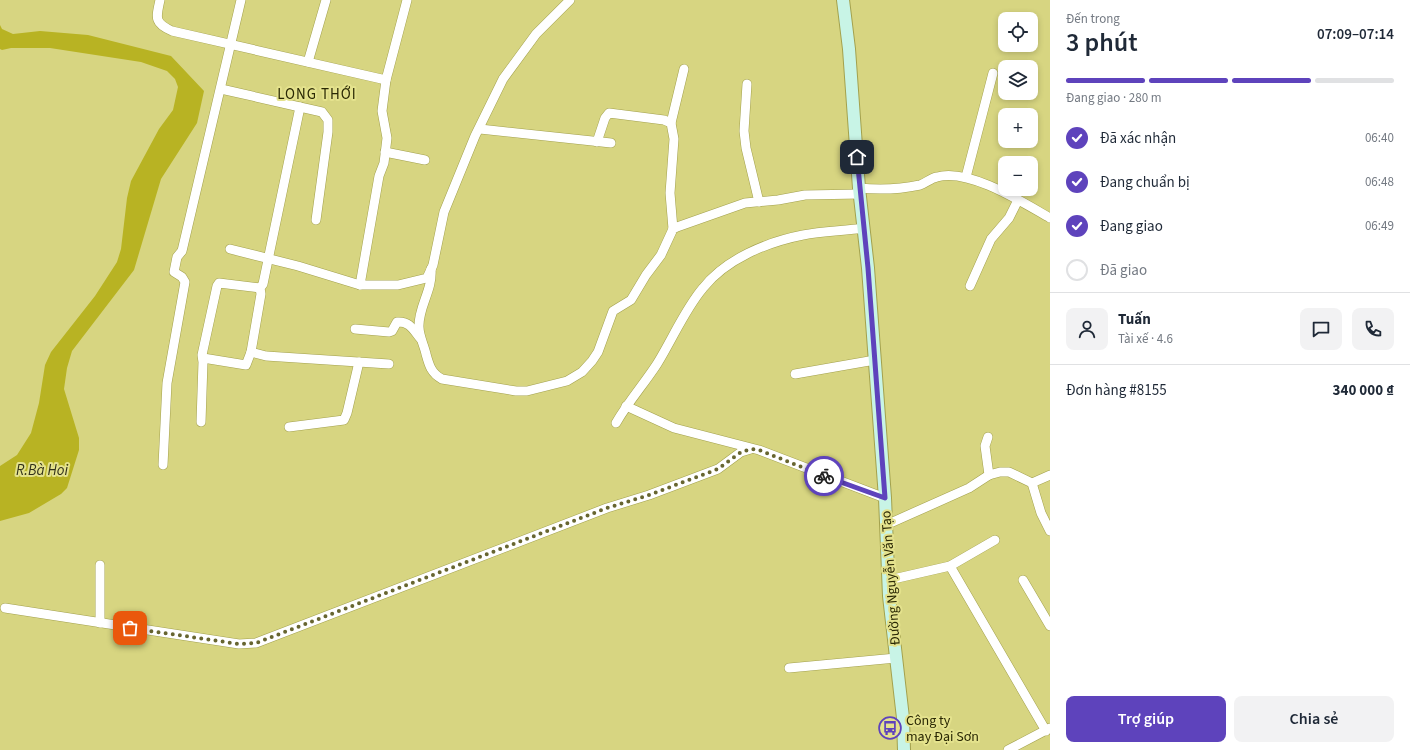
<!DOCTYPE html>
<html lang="vi">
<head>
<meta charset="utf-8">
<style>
  body { margin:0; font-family:"Source Sans 3",sans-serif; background:#f2f2f3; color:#1f2937; height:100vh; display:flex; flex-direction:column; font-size:15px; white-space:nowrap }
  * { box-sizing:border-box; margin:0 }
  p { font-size:13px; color:#747a83 }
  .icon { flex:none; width:22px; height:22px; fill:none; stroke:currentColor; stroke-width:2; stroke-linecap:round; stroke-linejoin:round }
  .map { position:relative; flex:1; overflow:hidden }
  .details { display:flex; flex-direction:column; background:#fff; width:360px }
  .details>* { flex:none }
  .controls { position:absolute; left:998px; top:12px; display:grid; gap:8px }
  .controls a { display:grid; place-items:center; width:40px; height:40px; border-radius:8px; background:#fff; box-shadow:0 2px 6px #0003; font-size:20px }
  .pin { position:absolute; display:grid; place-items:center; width:34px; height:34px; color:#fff; margin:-17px; border-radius:8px; box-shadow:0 2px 6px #0006 }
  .courier { position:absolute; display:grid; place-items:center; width:40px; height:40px; margin:-20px; border:3px solid #5e43bc; border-radius:50%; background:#fff; color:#222; box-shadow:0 1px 5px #0007 }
  .head em { font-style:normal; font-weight:600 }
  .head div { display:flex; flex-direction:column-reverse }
  .head { display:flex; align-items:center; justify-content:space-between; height:68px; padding:0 16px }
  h1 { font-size:26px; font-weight:600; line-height:30px }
  .bar { display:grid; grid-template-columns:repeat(4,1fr); gap:6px 4px; align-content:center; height:48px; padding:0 16px }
  .bar i { height:5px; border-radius:3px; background:#e0e1e3 }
  .bar .on { background:#5e43bc }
  .bar p { grid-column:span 4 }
  .line { display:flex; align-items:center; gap:10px; padding:0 16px; border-top:1px solid #e0e1e3 }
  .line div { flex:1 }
  .round { display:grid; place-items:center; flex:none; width:42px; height:42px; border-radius:8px; background:#f2f2f3 }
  ol { padding:0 16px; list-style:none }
  li { display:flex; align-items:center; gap:12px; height:44px }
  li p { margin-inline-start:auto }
  li .icon { padding:4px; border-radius:50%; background:#5e43bc; color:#fff; stroke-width:4 }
  li:last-child { color:#747a83 }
  li i { width:22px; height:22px; border:2px solid #e0e1e3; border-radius:50% }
  .primary-button { display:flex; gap:8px; margin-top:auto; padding:8px 16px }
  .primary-button a { flex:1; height:46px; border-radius:8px; background:#5e43bc; color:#fff; font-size:16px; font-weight:600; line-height:46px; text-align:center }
  .primary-button a+a { background:#f2f2f3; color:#1f2937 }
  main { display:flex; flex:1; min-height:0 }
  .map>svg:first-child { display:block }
  .water { fill:#b8b323 }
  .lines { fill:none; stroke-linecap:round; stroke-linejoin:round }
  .minor-casing { stroke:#a3a14d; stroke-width:10 }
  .secondary-casing { stroke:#a3a14d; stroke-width:14 }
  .minor { stroke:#fff; stroke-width:9 }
  .secondary { stroke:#c8f4e6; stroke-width:12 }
  .done { stroke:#676530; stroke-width:4; stroke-dasharray:0 7.2 }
  .route { stroke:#5e43bc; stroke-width:5 }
  .labels { text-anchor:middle; stroke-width:4; stroke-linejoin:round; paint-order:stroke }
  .street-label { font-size:14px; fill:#2a2804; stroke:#e4e28d }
  .poi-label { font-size:14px; fill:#2a2804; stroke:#e4e28d; text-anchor:start }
  .neighbourhood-label { font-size:15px; letter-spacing:1px; fill:#2a2804; stroke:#e4e28d }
  .water-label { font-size:15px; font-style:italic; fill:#31311b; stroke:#e4e28d }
</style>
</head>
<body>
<main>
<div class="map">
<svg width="1050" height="750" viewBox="0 0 1050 750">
  <rect width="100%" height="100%" fill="#d7d581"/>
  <polygon class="water" points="0,25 2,29 13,34 40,31 88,35 171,56 204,91 197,123 161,179 134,270 72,351 67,368 64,389 79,438 79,450 67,488 61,494 29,513 0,521 0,466 17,455 31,433 39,403 45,365 51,352 95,296 117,262 121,249 127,198 131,181 159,129 173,110 178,87 175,79 167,71 141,62 50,48 11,48 2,50 0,49"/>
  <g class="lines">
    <g class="minor-casing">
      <g id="minor">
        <path d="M160,0C156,18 154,23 172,31L386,80L407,0"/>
        <polyline points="308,62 326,0"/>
        <polyline points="747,84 744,131 746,148 759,202"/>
        <polyline points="221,89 322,112 328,120 328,132 316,220"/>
        <polyline points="300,107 263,284 260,288 261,294 251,352 266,356 389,364"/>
        <polyline points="671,123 684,69"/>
        <polyline points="480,129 611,143"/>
        <polyline points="597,142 605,118 609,113 664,120 671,123 674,139 670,193 673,229"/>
        <polyline points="385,152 425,160"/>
        <polyline points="966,177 993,73"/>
        <path d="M859,188C879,190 901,189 920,185C926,183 931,178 937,177C969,168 1022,202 1050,218"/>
        <polyline points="230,249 298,266 360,285 398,285 427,278 433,265 444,212 475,136 503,79 536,34 570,0"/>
        <path d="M431,269C433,290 418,307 419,327C419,336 424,345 426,354C429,365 431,373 442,379L516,391H527L567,381L582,372L592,361L598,352L613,311L631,300L646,275L661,255L673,229L677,227L745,203L778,200L805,195L860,194"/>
        <polyline points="360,285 379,176 384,163 387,138 382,111 386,80"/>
        <polyline points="970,286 991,239 1009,218 1018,200"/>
        <path d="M355,329L389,332L392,331L397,322C409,321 413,329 420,338"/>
        <polyline points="203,358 246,365 251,352"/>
        <polyline points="795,374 875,360"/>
        <polyline points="626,406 674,428 759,450 885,498"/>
        <polyline points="201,422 203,362 202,355 217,286 219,283 260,288"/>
        <path d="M616,423C628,402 644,384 657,364C672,340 685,309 703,288C726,259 767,242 803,235C823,231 844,231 864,228"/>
        <polyline points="289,427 344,420 347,413 359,362"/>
        <polyline points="988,437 985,446 989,475"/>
        <polyline points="163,465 167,383 185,282 182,277 174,272 177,257 182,251 241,0"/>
        <polyline points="1032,483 1041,513 1050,531"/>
        <polyline points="886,525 969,488 989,475 1000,472 1009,472 1032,483 1050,475"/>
        <polyline points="950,566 1046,731"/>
        <polyline points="889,580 950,566 995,540"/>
        <polyline points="1023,580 1050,626"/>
        <polyline points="5,608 239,644 256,643 607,508 649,495 718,469 741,452 751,449"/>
        <polyline points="100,623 100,565"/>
        <polyline points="789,668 896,658"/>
        <polyline points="1008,750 1050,728"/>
      </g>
    </g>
    <g class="secondary-casing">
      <polyline id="secondary" points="843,0 849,49 859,188 868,268 885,498 889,596 903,718 904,750"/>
    </g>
    <use href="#minor" class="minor"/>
    <use href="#secondary" class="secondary"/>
  </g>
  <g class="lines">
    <polyline class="done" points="130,628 239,644 256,643 607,508 649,495 718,469 741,452 751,449 759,450 824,476"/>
    <polyline class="route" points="824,476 885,498 868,268 857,157"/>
  </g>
  <defs>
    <g id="bus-ring" transform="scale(1.15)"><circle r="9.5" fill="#e4e28d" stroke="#5e43bc" stroke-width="1.5"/><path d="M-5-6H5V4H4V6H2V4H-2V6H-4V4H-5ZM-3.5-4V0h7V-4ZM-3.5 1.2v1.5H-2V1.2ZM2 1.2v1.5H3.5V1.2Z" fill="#5e43bc"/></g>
  </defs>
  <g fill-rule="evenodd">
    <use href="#bus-ring" x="890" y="728"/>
  </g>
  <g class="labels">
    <g class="street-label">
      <text transform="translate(890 578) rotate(-94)" y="5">Đường Nguyễn Văn Tạo</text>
    </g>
    <g class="poi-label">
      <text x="906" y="725">Công ty<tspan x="906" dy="16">may Đại Sơn</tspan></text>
    </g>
    <g class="neighbourhood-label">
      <text x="317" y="99">LONG THỚI</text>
    </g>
    <g class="water-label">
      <text x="42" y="475">R.Bà Hoi</text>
    </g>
  </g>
</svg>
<div class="controls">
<a><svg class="icon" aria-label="locate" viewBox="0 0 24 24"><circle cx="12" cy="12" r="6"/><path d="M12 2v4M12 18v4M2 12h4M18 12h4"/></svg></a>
<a><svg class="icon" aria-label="layers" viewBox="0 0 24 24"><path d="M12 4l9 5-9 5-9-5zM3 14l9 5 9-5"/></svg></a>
<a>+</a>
<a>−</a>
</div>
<div class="pin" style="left:130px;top:628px;background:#ea580c"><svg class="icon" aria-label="bag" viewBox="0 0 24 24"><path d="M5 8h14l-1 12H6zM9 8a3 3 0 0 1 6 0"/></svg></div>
<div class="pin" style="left:857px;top:157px;background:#1f2937"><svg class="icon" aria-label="home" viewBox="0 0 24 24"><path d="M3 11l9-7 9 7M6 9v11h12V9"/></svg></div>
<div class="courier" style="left:824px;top:476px"><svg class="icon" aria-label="bike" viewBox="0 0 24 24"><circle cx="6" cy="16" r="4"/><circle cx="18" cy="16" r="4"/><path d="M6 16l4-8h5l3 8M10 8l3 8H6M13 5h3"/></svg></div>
</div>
<section class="details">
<div class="head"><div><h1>3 phút</h1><p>Đến trong</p></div><em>07:09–07:14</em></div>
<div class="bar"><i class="on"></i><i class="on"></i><i class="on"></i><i></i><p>Đang giao · 280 m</p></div>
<ol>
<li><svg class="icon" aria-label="check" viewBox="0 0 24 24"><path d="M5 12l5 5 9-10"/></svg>Đã xác nhận<p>06:40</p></li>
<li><svg class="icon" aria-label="check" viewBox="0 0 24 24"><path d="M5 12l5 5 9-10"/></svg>Đang chuẩn bị<p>06:48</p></li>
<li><svg class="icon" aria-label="check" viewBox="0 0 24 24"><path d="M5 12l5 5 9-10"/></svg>Đang giao<p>06:49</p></li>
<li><i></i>Đã giao</li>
</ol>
<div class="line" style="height:72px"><a class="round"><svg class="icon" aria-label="person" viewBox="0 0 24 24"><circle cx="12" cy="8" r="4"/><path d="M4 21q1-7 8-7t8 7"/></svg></a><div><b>Tuấn</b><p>Tài xế · 4.6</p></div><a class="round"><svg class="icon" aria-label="chat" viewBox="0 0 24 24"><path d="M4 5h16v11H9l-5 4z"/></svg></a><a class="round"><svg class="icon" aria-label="phone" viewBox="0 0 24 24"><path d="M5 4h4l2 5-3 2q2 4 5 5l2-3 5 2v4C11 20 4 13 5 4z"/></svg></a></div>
<div class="line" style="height:52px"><div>Đơn hàng #8155</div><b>340 000 ₫</b></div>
<div class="primary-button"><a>Trợ giúp</a><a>Chia sẻ</a></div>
</section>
</main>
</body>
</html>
